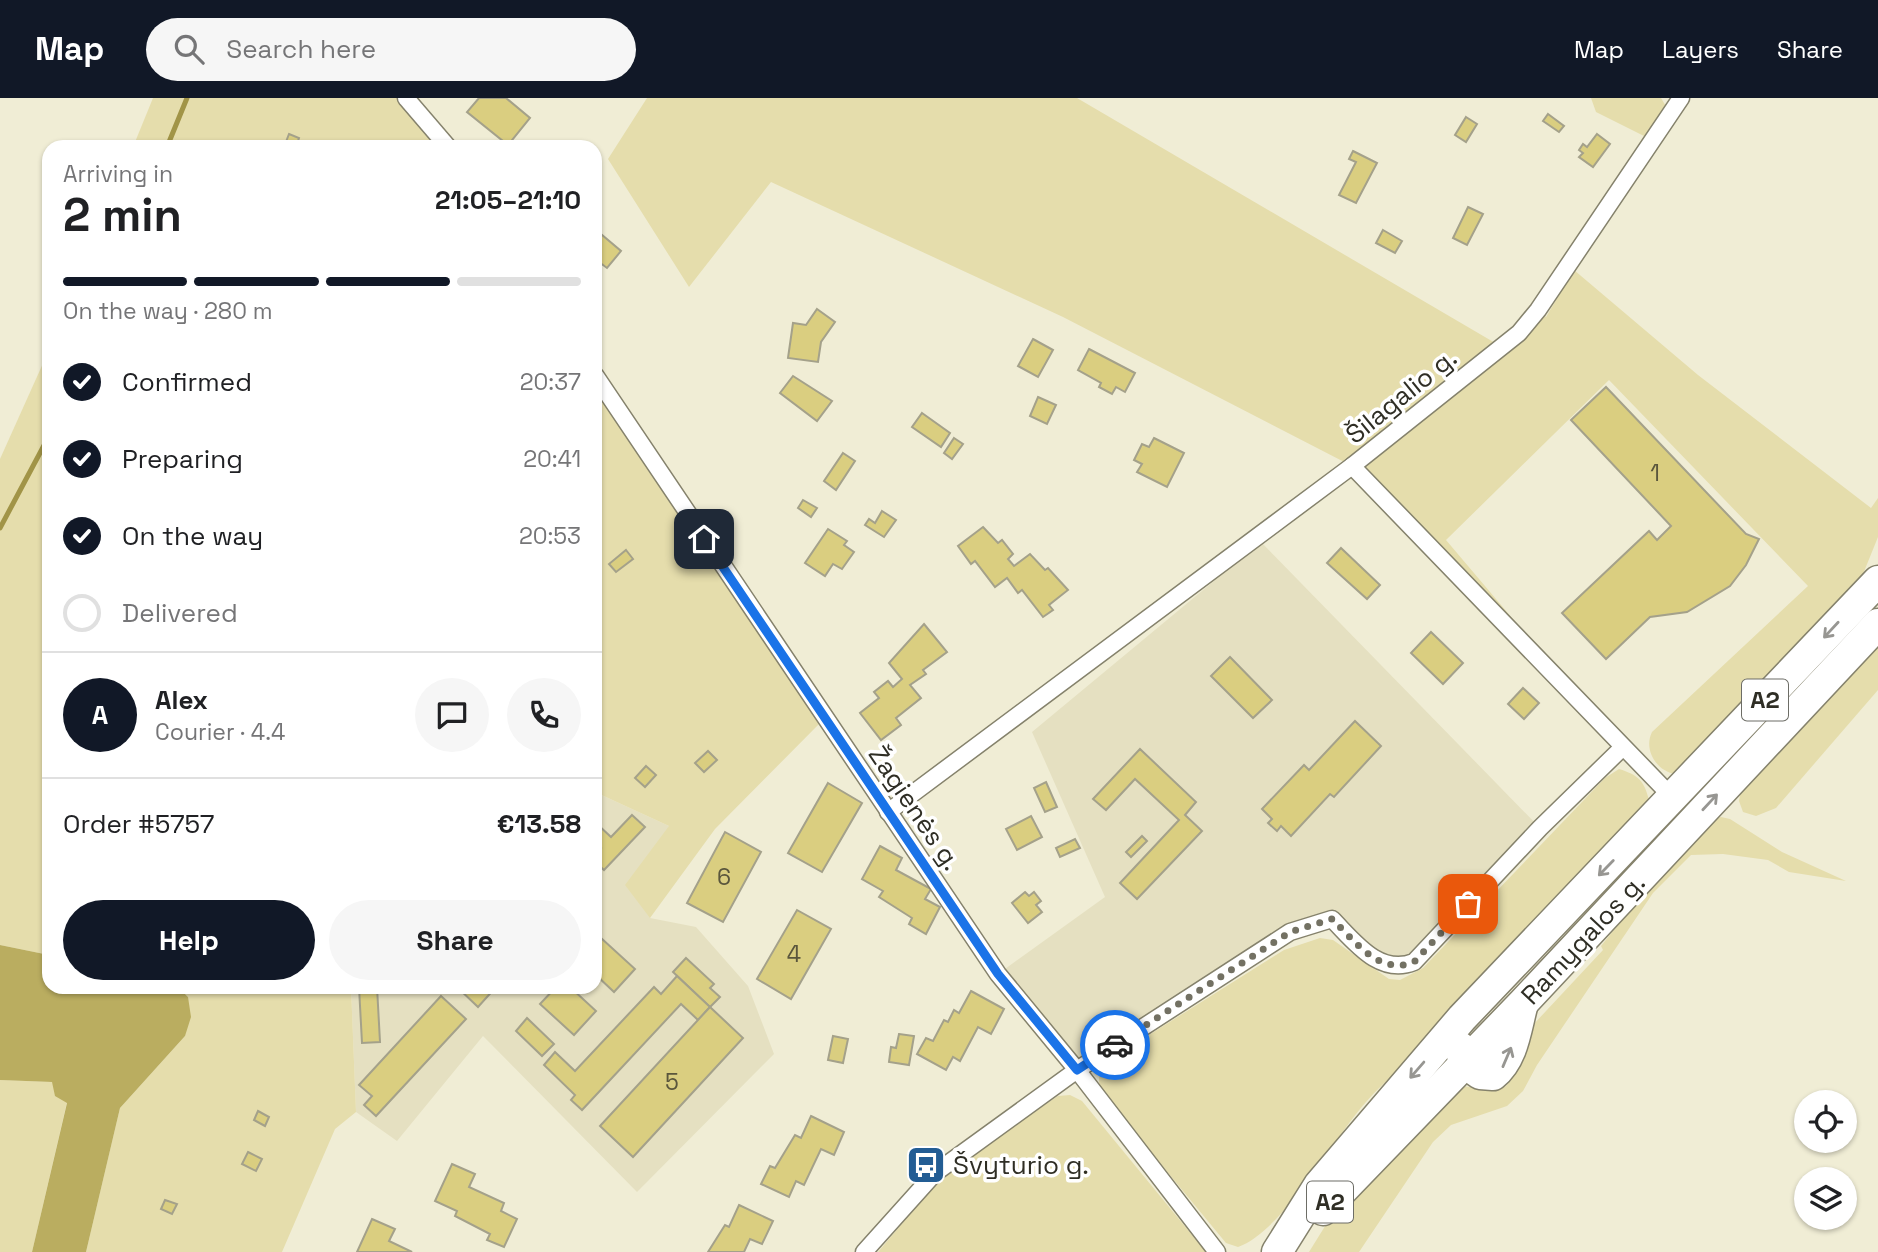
<!DOCTYPE html>
<html lang="en">
<head>
<meta charset="utf-8">
<style>
  body { margin:0; font-family:"Space Grotesk",sans-serif; background:#f6f6f6; color:#202124; height:100vh; display:flex; flex-direction:column; font-size:26px; white-space:nowrap }
  * { box-sizing:border-box; margin:0 }
  p { font-size:23px; color:#757577 }
  .icon { flex:none; width:38px; height:38px; fill:none; stroke:currentColor; stroke-width:2; stroke-linecap:round; stroke-linejoin:round }
  .map { position:relative; flex:1; overflow:hidden }
  .panel { position:absolute; left:42px; top:42px; width:560px; height:854px; display:flex; flex-direction:column; background:#fff; border-radius:21px; box-shadow:0 2px 5px #0004 }
  .panel>* { flex:none }
  .buttons { position:absolute; left:1794px; top:992px; display:grid; gap:14px }
  .buttons a { display:grid; place-items:center; width:63px; height:63px; border-radius:50%; background:#fff; box-shadow:0 2px 5px #0004; font-size:35px }
  .pin { position:absolute; display:grid; place-items:center; width:60px; height:60px; color:#fff; margin:-30px; border-radius:14px; box-shadow:0 4px 10px #0006 }
  .courier { position:absolute; display:grid; place-items:center; width:70px; height:70px; margin:-35px; border:5px solid #1a73e8; border-radius:50%; background:#fff; color:#222; box-shadow:0 2px 9px #0007 }
  .overview em { font-style:normal; font-weight:700 }
  .overview div { display:flex; flex-direction:column-reverse }
  .overview { display:flex; align-items:center; justify-content:space-between; height:119px; padding:0 21px }
  h1 { font-size:46px; font-weight:700; line-height:52px }
  .bar { display:grid; grid-template-columns:repeat(4,1fr); gap:10px 7px; align-content:center; height:84px; padding:0 21px }
  .bar i { height:9px; border-radius:5px; background:#e0e0e0 }
  .bar .current { background:#111827 }
  .bar p { grid-column:span 4 }
  .line { display:flex; align-items:center; gap:18px; padding:0 21px; border-top:2px solid #e0e0e0 }
  .line div { flex:1 }
  .round { display:grid; place-items:center; flex:none; width:74px; height:74px; border-radius:37px; background:#f6f6f6 }
  ol { padding:0 21px; list-style:none }
  li { display:flex; align-items:center; gap:21px; height:77px }
  li p { margin-inline-start:auto }
  li .icon { padding:7px; border-radius:50%; background:#111827; color:#fff; stroke-width:4 }
  li:last-child { color:#757577 }
  li i { width:38px; height:38px; border:4px solid #e0e0e0; border-radius:50% }
  .cta { display:flex; gap:14px; margin-top:auto; padding:14px 21px }
  .cta a { flex:1; height:80px; border-radius:42px; background:#111827; color:#fff; font-size:28px; font-weight:700; line-height:80px; text-align:center }
  .cta a+a { background:#f6f6f6; color:#202124 }
  header { display:flex; align-items:center; gap:42px; box-sizing:border-box; height:98px; padding:0 35px; background:#111827; color:#fff }
  header strong { font-size:33px }
  nav { display:flex; gap:38px; margin-inline-start:auto; font-size:24px }
  .search { width:490px; height:63px; background:#f6f6f6; display:flex; align-items:center; gap:18px; box-sizing:border-box; padding:0 24px; border-radius:38px; color:#757577; font-size:26px }
  .map>svg:first-child { display:block }
  .built { fill:#e5e0c1 }
  .green { fill:#e5ddac }
  .forest { fill:#baad60 }
  .lines { fill:none; stroke-linecap:round; stroke-linejoin:round }
  .stream { stroke:#a19447; stroke-width:5 }
  .building { fill:#dace80; stroke:#a4a18a; stroke-width:2 }
  .street-casing { stroke:#85826c; stroke-width:19 }
  .highway-casing { stroke:#85826c; stroke-width:33 }
  .street { stroke:#fff; stroke-width:16 }
  .highway { stroke:#fff; stroke-width:30 }
  .oneway { stroke:#979692 }
  .done { stroke:#737163; stroke-width:7; stroke-dasharray:0 12.6 }
  .route { stroke:#1a73e8; stroke-width:9 }
  .labels { text-anchor:middle; stroke-width:7; stroke-linejoin:round; paint-order:stroke }
  .number-label { font-size:23px; fill:#5a563c }
  .shield { fill:#fff; stroke:#6d6d66; stroke-width:2 }
  .shield-label { font-size:24px; font-weight:bold; fill:#2f2e25 }
  .street-label { font-size:26px; fill:#2f2e25; stroke:#fff }
  .poi-label { font-size:26px; fill:#2f2e25; stroke:#fff; text-anchor:start }
</style>
</head>
<body>
<header>
<strong>Map</strong>
<div class="search"><svg class="icon" aria-label="search" viewBox="0 0 24 24"><circle cx="10" cy="10" r="6"/><path d="M15 15l6 6"/></svg>Search here</div>
<nav><a>Map</a><a>Layers</a><a>Share</a></nav>
</header>
<div class="map">
<svg width="1878" height="1154" viewBox="0 0 1878 1154">
  <rect width="100%" height="100%" fill="#f0edd5"/>
  <g class="built">
    <polygon points="1261,444 1540,730 1414,864 1395,867 1332,821 1290,834 1077,972 998,876 1105,799 1032,634"/>
    <polygon points="595,694 669,728 650,820 696,829 748,888 774,956 637,1094 483,938 397,1043 356,1014 351,889 595,889"/>
  </g>
  <g class="green">
    <polygon points="153,0 399,0 440,49 133,49"/>
    <path d="M647,0H1077L1502,249L1538,212L1546,219L1574,172L1698,277L1871,410L1878,400V439L1859,486L1676,676C1657,674 1643,652 1652,634L1808,488L1609,282L1446,442L1622,650L1352,368L1063,219L771,84L689,189L608,61Z"/>
    <polygon points="1591,0 1661,0 1670,15 1589,135 1644,38 1596,14"/>
    <polygon points="49,252 49,857 0,847 0,361"/>
    <polygon points="595,284 822,623 715,731 650,820 625,787 669,728 595,694"/>
    <polygon points="1878,544 1878,592 1776,710 1756,718 1743,714 1739,703 1741,691"/>
    <path d="M1619,671C1638,677 1644,682 1649,702C1576,782 1504,862 1431,941C1411,963 1386,981 1366,1004C1332,1042 1284,1132 1238,1149L1226,1145L1102,995C1097,982 1098,976 1106,964L1284,852L1320,840L1333,842L1389,881L1400,882L1423,870L1605,680Z"/>
    <polygon points="1721,719 1730,721 1782,754 1846,783 1789,774 1768,762 1723,756 1691,757 1653,795 1537,967 1523,993 1507,1008 1451,1027 1433,1044 1359,1154 1309,1154 1327,1125 1463,988 1497,993 1506,988 1515,976 1532,928 1603,852 1601,848 1653,783 1713,721"/>
    <polygon points="178,889 351,889 356,1014 335,1031 282,1154 86,1154 120,1010 185,938 188,899"/>
    <polygon points="0,982 52,984 67,1004 32,1154 0,1154"/>
    <polygon points="1070,997 1082,1003 1206,1154 878,1154 922,1102 961,1062 1058,998"/>
  </g>
  <polygon class="forest" points="0,847 49,857 49,889 178,889 188,899 191,919 185,938 120,1010 86,1154 32,1154 67,1005 55,998 52,984 0,982"/>
  <g class="lines">
    <g class="stream">
      <polyline points="167,49 187,0"/>
      <polyline points="0,430 49,338"/>
    </g>
  </g>
  <g class="building">
    <polygon points="479,0 506,0 530,20 508,47 467,14"/>
    <polygon points="1548,16 1564,28 1559,34 1543,23"/>
    <polygon points="1466,19 1477,26 1466,44 1455,37"/>
    <polygon points="289,36 299,40 296,49 284,49"/>
    <polygon points="1597,36 1610,46 1593,69 1579,59 1583,55 1579,52 1583,46 1587,49"/>
    <polygon points="1353,53 1377,65 1356,105 1339,97 1356,64 1349,61"/>
    <polygon points="1468,109 1483,116 1467,147 1453,140"/>
    <polygon points="595,131 621,153 607,170 595,161"/>
    <polygon points="1383,132 1402,143 1395,155 1376,145"/>
    <polygon points="817,211 835,224 821,244 818,264 788,260 793,225 806,227"/>
    <polygon points="1033,241 1053,252 1038,279 1018,268"/>
    <polygon points="1089,251 1135,275 1125,294 1116,289 1112,296 1099,289 1101,285 1078,272"/>
    <polygon points="793,278 832,303 817,323 780,295"/>
    <polygon points="1606,289 1746,436 1759,441 1746,467 1730,488 1687,514 1650,519 1606,561 1562,515 1649,433 1657,442 1671,428 1571,322"/>
    <polygon points="1038,299 1056,307 1047,326 1030,318"/>
    <polygon points="922,315 950,335 941,349 912,329"/>
    <polygon points="954,340 963,346 952,361 944,355"/>
    <polygon points="1154,340 1184,355 1167,389 1137,374 1142,366 1134,362 1142,346 1149,349"/>
    <polygon points="843,355 855,363 836,392 824,383"/>
    <polygon points="803,402 817,410 811,419 798,410"/>
    <polygon points="882,413 896,422 884,439 865,427 869,421 875,425"/>
    <polygon points="983,429 998,445 1002,442 1013,456 1008,461 1014,468 1030,456 1045,472 1048,470 1068,492 1049,507 1053,512 1043,519 1022,492 1018,495 1007,480 995,489 975,463 971,466 958,448"/>
    <polygon points="828,431 847,443 844,447 854,454 842,471 833,466 825,478 805,465"/>
    <polygon points="1341,450 1380,487 1367,501 1327,465"/>
    <polygon points="626,452 633,461 616,474 609,466"/>
    <polygon points="924,526 947,554 923,572 926,576 910,587 921,600 896,620 901,627 881,642 860,615 879,600 874,594 888,583 893,589 902,581 889,565"/>
    <polygon points="1431,534 1463,565 1443,586 1411,555"/>
    <polygon points="1230,559 1272,602 1253,620 1211,578"/>
    <polygon points="1523,590 1539,605 1524,621 1508,606"/>
    <polygon points="1355,623 1381,648 1334,699 1330,696 1291,738 1281,728 1277,733 1268,725 1272,721 1262,711 1304,667 1309,672"/>
    <polygon points="1140,651 1196,704 1185,717 1202,733 1137,801 1120,785 1179,722 1135,681 1106,712 1093,701"/>
    <polygon points="708,653 717,662 704,674 695,665"/>
    <polygon points="646,668 656,677 645,689 635,680"/>
    <polygon points="1046,684 1057,709 1045,714 1034,690"/>
    <polygon points="828,685 862,705 822,774 788,755"/>
    <polygon points="632,717 645,729 604,772 595,764 595,756 601,750 595,745 595,724 611,739"/>
    <polygon points="1031,718 1042,739 1017,752 1006,731"/>
    <polygon points="725,734 761,754 723,824 687,805"/>
    <polygon points="1142,738 1147,743 1131,759 1126,754"/>
    <polygon points="1075,741 1080,750 1060,759 1056,750"/>
    <polygon points="880,748 902,760 896,772 931,791 925,801 940,809 926,836 909,826 912,820 879,799 883,793 862,781"/>
    <polygon points="1025,794 1029,798 1034,794 1041,803 1036,807 1042,814 1028,825 1012,805"/>
    <polygon points="797,812 831,831 791,901 757,881"/>
    <polygon points="601,840 635,871 614,894 595,876 595,846"/>
    <polygon points="686,860 714,886 710,890 720,899 710,909 673,874"/>
    <polygon points="677,878 710,909 698,922 681,906 582,1012 571,1002 575,997 544,967 555,954 575,973 654,889 661,896"/>
    <polygon points="359,889 377,889 380,944 362,945"/>
    <polygon points="457,889 496,889 478,909"/>
    <polygon points="556,889 570,889 596,913 574,937 540,906"/>
    <polygon points="971,893 1004,911 991,936 978,929 960,963 953,959 946,972 917,956 926,940 933,943 944,922 948,924 954,912 959,915"/>
    <polygon points="441,898 466,921 376,1018 364,1007 372,998 359,987"/>
    <polygon points="710,909 743,940 633,1059 600,1028"/>
    <polygon points="527,920 554,946 542,958 516,933"/>
    <polygon points="899,936 914,938 909,967 889,964 891,949 896,950"/>
    <polygon points="833,938 848,941 843,965 828,962"/>
    <polygon points="258,1013 269,1019 265,1028 254,1022"/>
    <polygon points="811,1018 844,1034 834,1057 821,1051 804,1087 796,1083 789,1099 761,1086 770,1068 775,1070 795,1037 801,1040"/>
    <polygon points="248,1054 262,1061 256,1073 242,1066"/>
    <polygon points="452,1066 475,1076 469,1089 504,1105 501,1113 517,1121 504,1149 487,1142 490,1136 455,1118 457,1113 435,1103"/>
    <polygon points="165,1102 177,1106 172,1116 161,1111"/>
    <polygon points="739,1107 773,1123 762,1146 750,1141 744,1154 708,1154 725,1127 729,1129"/>
    <polygon points="372,1121 395,1131 389,1143 412,1154 357,1154"/>
  </g>
  <g class="lines">
    <g class="street-casing">
      <g id="street">
        <polyline points="406,0 448,49"/>
        <polyline points="595,277 998,876 1077,972 1217,1154"/>
        <polyline points="1352,368 1673,700"/>
        <polyline points="888,714 1352,368 1519,235 1538,212 1681,0"/>
        <path d="M864,1154L935,1075L1077,972L1290,834L1332,821C1354,843 1379,878 1414,864L1540,730L1622,650"/>
      </g>
    </g>
    <g class="highway-casing">
      <g id="highway">
        <path d="M1460,949L1464,965L1480,976L1493,977C1513,961 1516,932 1522,909"/>
        <polyline points="1323,1112 1523,905 1878,526"/>
        <polyline points="1277,1154 1319,1087 1462,920 1878,483"/>
      </g>
    </g>
    <use href="#street" class="street"/>
    <use href="#highway" class="highway"/>
  </g>
  <defs><path id="oneway-shaft" d="M-6 0H5M1.5-3L5.5 0L1.5 3" fill="none" stroke-width="1.6" stroke-linecap="round" stroke-linejoin="round" transform="scale(1.75)"/></defs>
  <g class="oneway">
    <use href="#oneway-shaft" transform="translate(1831 532) rotate(133)"/>
    <use href="#oneway-shaft" transform="translate(1710 704) rotate(-47)"/>
    <use href="#oneway-shaft" transform="translate(1606 770) rotate(134)"/>
    <use href="#oneway-shaft" transform="translate(1507 959) rotate(-67)"/>
    <use href="#oneway-shaft" transform="translate(1417 972) rotate(131)"/>
  </g>
  <g class="lines">
    <path class="done" d="M1115,947L1290,834L1332,821C1355,843 1379,878 1414,864L1468,806"/>
    <polyline class="route" points="704,441 998,876 1077,972 1115,947"/>
  </g>
  <defs>
    <g id="bus-square" transform="scale(2.0125)"><rect x="-9" y="-9" width="18" height="18" rx="4" fill="#235d94" stroke="#fff"/><path d="M-5-6H5V4H4V6H2V4H-2V6H-4V4H-5ZM-3.5-4V0h7V-4ZM-3.5 1.2v1.5H-2V1.2ZM2 1.2v1.5H3.5V1.2Z" fill="#fff"/></g>
  </defs>
  <g fill-rule="evenodd">
    <use href="#bus-square" x="926" y="1067"/>
  </g>
  <g class="labels">
    <g class="number-label">
      <text x="1655" y="383">1</text>
      <text x="724" y="787">6</text>
      <text x="794" y="864">4</text>
      <text x="672" y="992">5</text>
    </g>
    <g class="shield">
      <rect x="1742" y="581.5" width="46" height="41" rx="5"/>
      <rect x="1307" y="1083.5" width="46" height="41" rx="5"/>
    </g>
    <g class="shield-label">
      <text x="1765" y="610">A2</text>
      <text x="1330" y="1112">A2</text>
    </g>
    <g class="street-label">
      <text transform="translate(1401 298) rotate(-39)" y="9">Šilagalio g.</text>
      <text transform="translate(915 710) rotate(56)" y="9">Žagienės g.</text>
      <text transform="translate(1583 841) rotate(-47)" y="9">Ramygalos g.</text>
    </g>
    <g class="poi-label">
      <text x="953" y="1076">Švyturio g.</text>
    </g>
  </g>
</svg>
<div class="buttons">
<a><svg class="icon" aria-label="locate" viewBox="0 0 24 24"><circle cx="12" cy="12" r="6"/><path d="M12 2v4M12 18v4M2 12h4M18 12h4"/></svg></a>
<a><svg class="icon" aria-label="layers" viewBox="0 0 24 24"><path d="M12 4l9 5-9 5-9-5zM3 14l9 5 9-5"/></svg></a>
</div>
<div class="pin" style="left:1468px;top:806px;background:#ea580c"><svg class="icon" aria-label="bag" viewBox="0 0 24 24"><path d="M5 8h14l-1 12H6zM9 8a3 3 0 0 1 6 0"/></svg></div>
<div class="pin" style="left:704px;top:441px;background:#1f2937"><svg class="icon" aria-label="home" viewBox="0 0 24 24"><path d="M3 11l9-7 9 7M6 9v11h12V9"/></svg></div>
<div class="courier" style="left:1115px;top:947px"><svg class="icon" aria-label="car" viewBox="0 0 24 24"><path d="M5 17H2v-5l4-1 3-4h7l3 4 3 1v5h-3M9 17h6M6 11h13"/><circle cx="7" cy="17" r="2"/><circle cx="17" cy="17" r="2"/></svg></div>
<section class="panel">
<div class="overview"><div><h1>2 min</h1><p>Arriving in</p></div><em>21:05–21:10</em></div>
<div class="bar"><i class="current"></i><i class="current"></i><i class="current"></i><i></i><p>On the way · 280 m</p></div>
<ol>
<li><svg class="icon" aria-label="check" viewBox="0 0 24 24"><path d="M5 12l5 5 9-10"/></svg>Confirmed<p>20:37</p></li>
<li><svg class="icon" aria-label="check" viewBox="0 0 24 24"><path d="M5 12l5 5 9-10"/></svg>Preparing<p>20:41</p></li>
<li><svg class="icon" aria-label="check" viewBox="0 0 24 24"><path d="M5 12l5 5 9-10"/></svg>On the way<p>20:53</p></li>
<li><i></i>Delivered</li>
</ol>
<div class="line" style="height:126px"><b class="round" style="background:#111827;color:#fff">A</b><div><b>Alex</b><p>Courier · 4.4</p></div><a class="round"><svg class="icon" aria-label="chat" viewBox="0 0 24 24"><path d="M4 5h16v11H9l-5 4z"/></svg></a><a class="round"><svg class="icon" aria-label="phone" viewBox="0 0 24 24"><path d="M5 4h4l2 5-3 2q2 4 5 5l2-3 5 2v4C11 20 4 13 5 4z"/></svg></a></div>
<div class="line" style="height:91px"><div>Order #5757</div><b>€13.58</b></div>
<div class="cta"><a>Help</a><a>Share</a></div>
</section>
</div>
</body>
</html>
